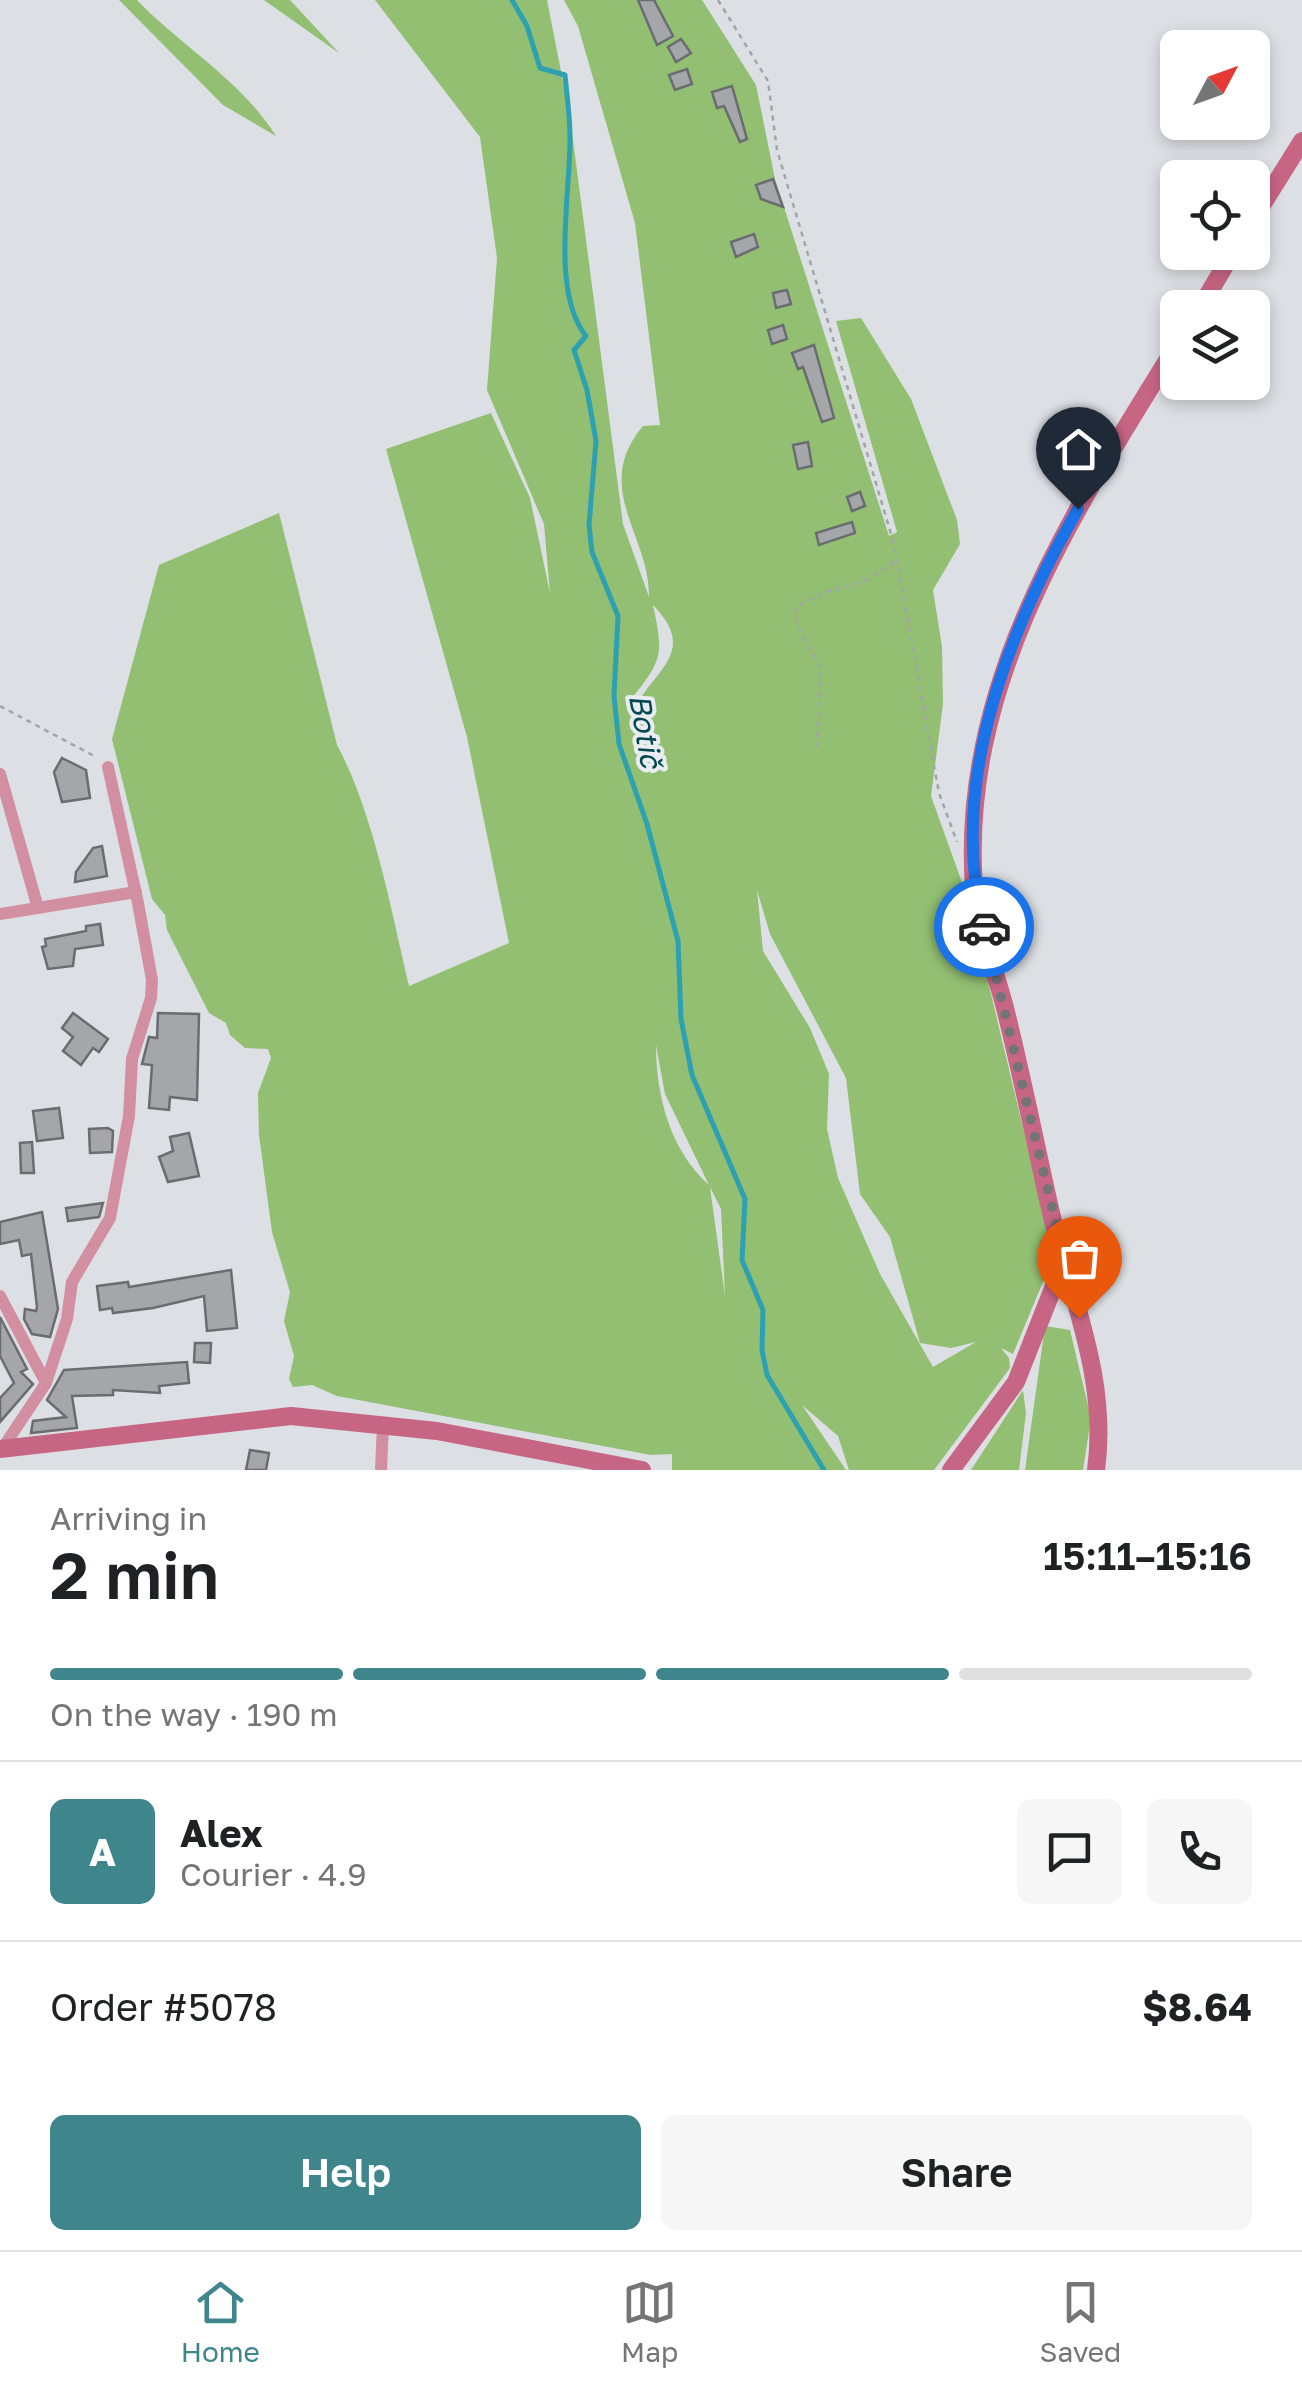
<!DOCTYPE html>
<html lang="en">
<head>
<meta charset="utf-8">
<style>
  body { margin:0; font-family:"Golos Text",sans-serif; background:#f6f6f6; color:#202124; height:100vh; display:flex; flex-direction:column; font-size:38px; white-space:nowrap }
  * { box-sizing:border-box; margin:0 }
  p { font-size:32px; color:#757577 }
  .icon { flex:none; width:55px; height:55px; fill:none; stroke:currentColor; stroke-width:2; stroke-linecap:round; stroke-linejoin:round }
  .map { position:relative; height:1470px; overflow:hidden }
  .details { display:flex; flex-direction:column; background:#fff; flex:1 }
  .details>* { flex:none }
  .needle { width:65px; rotate:49deg }
  .fabs { position:absolute; left:1160px; top:30px; display:grid; gap:20px }
  .fabs a { display:grid; place-items:center; width:110px; height:110px; border-radius:15px; background:#fff; box-shadow:0 5px 15px #0003; font-size:50px }
  .pin { position:absolute; display:grid; place-items:center; width:85px; height:85px; color:#fff; margin:-102px -42px; border-radius:50% 50% 50% 0; rotate:-45deg; box-shadow:0 0 10px #0007 }
  .pin .icon { rotate:45deg }
  .courier { position:absolute; display:grid; place-items:center; width:100px; height:100px; margin:-50px; border:8px solid #1a73e8; border-radius:50%; background:#fff; color:#222; box-shadow:0 2px 12px #0007 }
  .head em { font-style:normal; font-weight:600 }
  .head div { display:flex; flex-direction:column-reverse }
  .head { display:flex; align-items:center; justify-content:space-between; height:170px; padding:0 50px }
  h1 { font-size:65px; font-weight:600; line-height:75px }
  .bar { display:grid; grid-template-columns:repeat(4,1fr); gap:15px 10px; align-content:center; height:120px; padding:0 50px }
  .bar i { height:12px; border-radius:8px; background:#e0e0e0 }
  .bar .on { background:#3e868c }
  .bar p { grid-column:span 4 }
  .line { display:flex; align-items:center; gap:25px; padding:0 50px; border-top:2px solid #e0e0e0 }
  .line div { flex:1 }
  .round { display:grid; place-items:center; flex:none; width:105px; height:105px; border-radius:15px; background:#f6f6f6 }
  .button { display:flex; gap:20px; margin-top:auto; padding:20px 50px }
  .button a { flex:1; height:115px; border-radius:15px; background:#3e868c; color:#fff; font-size:40px; font-weight:600; line-height:115px; text-align:center }
  .button a+a { background:#f6f6f6; color:#202124 }
  .tabs { display:flex; justify-content:space-around; align-items:center; height:140px; border-top:2px solid #e0e0e0; background:#fff; font-size:28px; color:#757577 }
  .tabs a { display:grid; justify-items:center; gap:5px }
  .tabs .on { color:#3e868c }
  .map>svg:first-child { display:block }
  .green { fill:#92bf72; fill-rule:evenodd }
  .lines { fill:none; stroke-linecap:round; stroke-linejoin:round }
  .stream { stroke:#2da1b2; stroke-width:5 }
  .building { fill:#a4a6aa; stroke:#6a6c70; stroke-width:2.5 }
  .path { stroke:#a2a5a8; stroke-width:2.5; stroke-dasharray:5 5; stroke-linecap:butt }
  .street { stroke:#d28fa2; stroke-width:12 }
  .secondary { stroke:#c76584; stroke-width:18 }
  .done { stroke:#727476; stroke-width:10; stroke-dasharray:0 18 }
  .route { stroke:#1a73e8; stroke-width:12 }
  .labels { text-anchor:middle; stroke-width:8; stroke-linejoin:round; paint-order:stroke }
  .water-label { font-size:30px; font-style:italic; fill:#014852; stroke:#e9ecf0 }
</style>
</head>
<body>
<div class="map">
<svg width="1302" height="1470" viewBox="0 0 1302 1470">
  <rect width="100%" height="100%" fill="#dcdfe3"/>
  <g class="green">
    <path d="M119,0H137C182,47 241,80 276,136L223,105Z"/>
    <polygon points="264,0 290,0 339,53"/>
    <path d="M375,0H547L570,117L623,524L649,597C650,535 591,488 643,426L660,425L635,223L578,26L564,0H702L756,85L775,179L889,536L897,532L836,321L861,318L911,399L957,520L960,544L933,590L942,647L943,704L931,796L969,902L1046,1224L1050,1265L1013,1354L1001,1348L1009,1358L1010,1368L934,1470H849L838,1436L802,1405L846,1470H672V1454L651,1455L337,1396L312,1385L293,1387L289,1379L294,1356L284,1321L290,1292L272,1232L259,1135L258,1093L271,1058L268,1049L245,1048L230,1035L226,1023L209,1013L167,930L165,915L152,899L112,739L159,565L279,513L337,745C374,814 391,910 409,986L509,943L467,737L386,449L491,413L530,498L550,593L544,524L487,390L497,258L480,137ZM653,605C701,654 649,672 635,710L631,699C664,659 663,653 653,605ZM757,890L770,934L846,1078L860,1194L890,1237L920,1343L951,1348L976,1342L933,1367L880,1274L838,1178L827,1129L829,1074L810,1028L763,951ZM656,1045L665,1094L709,1185C670,1150 656,1096 656,1045ZM710,1187L721,1209L725,1296Z"/>
    <polygon points="1045,1326 1070,1330 1091,1418 1083,1470 1025,1470"/>
    <polygon points="1023,1390 1026,1413 1019,1470 971,1470"/>
  </g>
  <g class="lines">
    <path class="stream" d="M512,0L527,26L540,68L565,75C567,96 570,117 570,137C571,190 550,292 586,336L574,350L587,390L596,441L589,525L592,552L618,616L614,696L619,744L647,824L678,941L681,1019L692,1075L745,1199L742,1260L763,1310L762,1350L767,1375L824,1470"/>
  </g>
  <g class="building">
    <polygon points="638,0 654,0 673,36 657,45"/>
    <polygon points="681,39 691,53 676,62 668,47"/>
    <polygon points="687,69 692,84 675,90 669,75"/>
    <polygon points="732,86 747,139 740,142 724,106 717,108 712,92"/>
    <polygon points="773,179 783,207 761,199 756,185"/>
    <polygon points="754,234 758,247 736,257 731,242"/>
    <polygon points="787,290 791,304 776,308 773,293"/>
    <polygon points="783,325 787,339 772,344 768,330"/>
    <polygon points="814,345 834,418 822,422 803,367 798,369 792,353"/>
    <polygon points="808,442 812,466 798,469 793,445"/>
    <polygon points="860,492 865,506 852,511 847,497"/>
    <polygon points="852,522 855,533 819,545 816,533"/>
    <polygon points="62,758 86,770 90,798 62,802 54,772"/>
    <polygon points="102,846 107,876 75,882 76,872 93,848"/>
    <polygon points="100,924 103,945 75,949 73,966 48,969 42,947 46,946 45,939 86,931 86,926"/>
    <polygon points="73,1013 108,1039 99,1052 93,1048 81,1065 63,1051 73,1037 62,1028"/>
    <polygon points="158,1013 199,1014 197,1100 170,1097 169,1110 149,1108 152,1065 142,1064 149,1037 157,1038"/>
    <polygon points="59,1108 63,1138 37,1141 33,1111"/>
    <polygon points="108,1128 113,1131 112,1152 90,1153 89,1129"/>
    <polygon points="189,1133 199,1176 168,1182 159,1157 173,1151 170,1137"/>
    <polygon points="32,1142 34,1173 21,1173 20,1143"/>
    <polygon points="103,1203 99,1217 68,1221 66,1208"/>
    <polygon points="42,1212 58,1309 50,1337 32,1334 24,1319 25,1309 36,1311 37,1307 31,1254 22,1256 19,1240 0,1244 0,1222"/>
    <polygon points="231,1270 237,1328 207,1331 204,1296 153,1308 113,1313 112,1308 100,1310 97,1286 128,1282 129,1287"/>
    <polygon points="0,1317 27,1369 21,1372 33,1384 0,1422 0,1398 14,1383 0,1356"/>
    <polygon points="195,1343 211,1343 210,1363 194,1362"/>
    <polygon points="187,1362 189,1383 159,1386 160,1393 113,1390 113,1395 72,1396 77,1428 31,1433 33,1421 66,1417 47,1400 64,1370"/>
    <polygon points="250,1450 269,1453 266,1470 246,1470"/>
  </g>
  <g class="lines">
    <g class="path">
      <polyline points="718,0 768,81 777,150 894,544 939,793 957,842"/>
      <polyline points="0,706 96,757"/>
      <polyline points="817,747 821,669 797,625 796,607 825,592 861,583 896,561"/>
    </g>
    <g class="street">
      <polyline points="0,774 38,908"/>
      <polyline points="0,914 136,892"/>
      <polyline points="0,1296 46,1383"/>
      <polyline points="2,1449 46,1383 67,1319 72,1282 110,1218 129,1116 132,1059 151,998 152,980 138,903 108,767"/>
      <polyline points="381,1470 383,1425"/>
    </g>
    <g class="secondary">
      <polyline points="1252,221 1302,141"/>
      <polyline points="1200,308 1233,252"/>
      <polyline points="0,1449 291,1416 437,1431 642,1470"/>
      <polyline points="951,1470 1016,1382 1063,1263"/>
      <path d="M1096,1470C1109,1377 1069,1293 1049,1204C1034,1137 1021,1071 1004,1004C994,967 977,925 974,887C959,683 1075,510 1178,343"/>
    </g>
  </g>
  <g class="lines">
    <polyline class="done" points="984,927 1079,1318"/>
    <path class="route" d="M984,927C947,786 1008,631 1078,509"/>
  </g>
  <g class="labels">
    <g class="water-label">
      <text transform="translate(645 731) rotate(80)" y="10">Botič</text>
    </g>
  </g>
</svg>
<div class="fabs">
<a><svg class="needle" viewBox="-14 -14 28 28"><path d="M0-13l5 13h-10z" fill="#e53935"/><path d="M0 13l5-13h-10z" fill="#757577"/></svg></a>
<a><svg class="icon" aria-label="locate" viewBox="0 0 24 24"><circle cx="12" cy="12" r="6"/><path d="M12 2v4M12 18v4M2 12h4M18 12h4"/></svg></a>
<a><svg class="icon" aria-label="layers" viewBox="0 0 24 24"><path d="M12 4l9 5-9 5-9-5zM3 14l9 5 9-5"/></svg></a>
</div>
<div class="pin" style="left:1079px;top:1318px;background:#ea580c"><svg class="icon" aria-label="bag" viewBox="0 0 24 24"><path d="M5 8h14l-1 12H6zM9 8a3 3 0 0 1 6 0"/></svg></div>
<div class="pin" style="left:1078px;top:509px;background:#1f2937"><svg class="icon" aria-label="home" viewBox="0 0 24 24"><path d="M3 11l9-7 9 7M6 9v11h12V9"/></svg></div>
<div class="courier" style="left:984px;top:927px"><svg class="icon" aria-label="car" viewBox="0 0 24 24"><path d="M5 17H2v-5l4-1 3-4h7l3 4 3 1v5h-3M9 17h6M6 11h13"/><circle cx="7" cy="17" r="2"/><circle cx="17" cy="17" r="2"/></svg></div>
</div>
<section class="details">
<div class="head"><div><h1>2 min</h1><p>Arriving in</p></div><em>15:11–15:16</em></div>
<div class="bar"><i class="on"></i><i class="on"></i><i class="on"></i><i></i><p>On the way · 190 m</p></div>
<div class="line" style="height:180px"><b class="round" style="background:#3e868c;color:#fff">A</b><div><b>Alex</b><p>Courier · 4.9</p></div><a class="round"><svg class="icon" aria-label="chat" viewBox="0 0 24 24"><path d="M4 5h16v11H9l-5 4z"/></svg></a><a class="round"><svg class="icon" aria-label="phone" viewBox="0 0 24 24"><path d="M5 4h4l2 5-3 2q2 4 5 5l2-3 5 2v4C11 20 4 13 5 4z"/></svg></a></div>
<div class="line" style="height:130px"><div>Order #5078</div><b>$8.64</b></div>
<div class="button"><a>Help</a><a>Share</a></div>
</section>
<nav class="tabs">
<a class="on"><svg class="icon" aria-label="home" viewBox="0 0 24 24"><path d="M3 11l9-7 9 7M6 9v11h12V9"/></svg>Home</a>
<a><svg class="icon" aria-label="map" viewBox="0 0 24 24"><path d="M3 6l6-2 6 2 6-2v14l-6 2-6-2-6 2zM9 4v14M15 6v14"/></svg>Map</a>
<a><svg class="icon" aria-label="saved" viewBox="0 0 24 24"><path d="M7 4h10v16l-5-4-5 4z"/></svg>Saved</a>
</nav>
</body>
</html>
